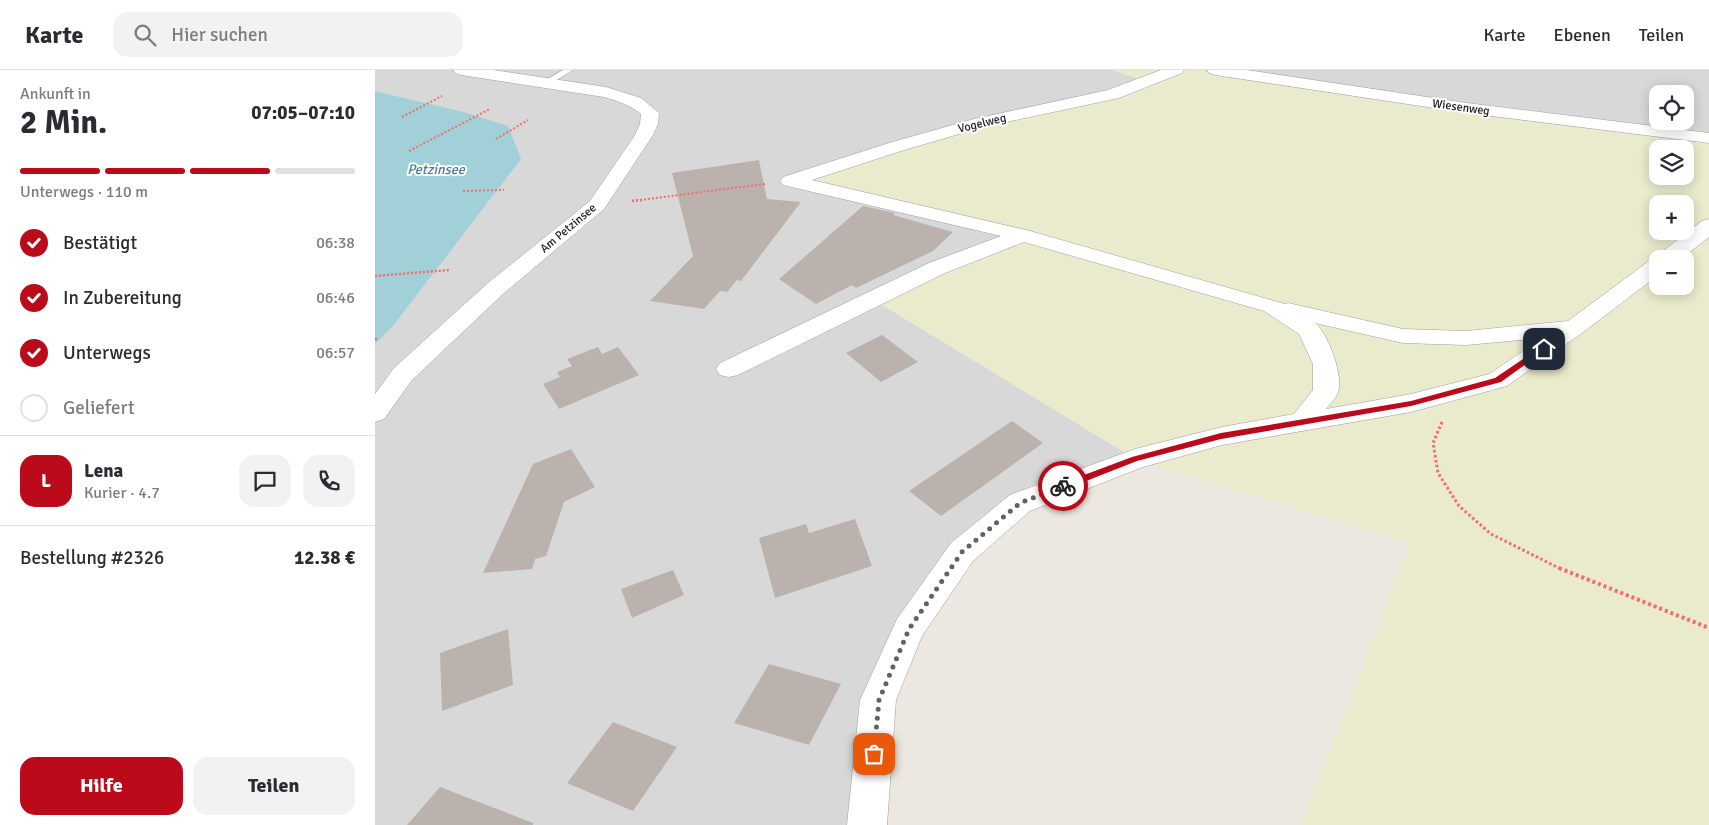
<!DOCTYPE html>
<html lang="de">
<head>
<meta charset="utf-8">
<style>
  body { margin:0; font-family:Signika,sans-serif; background:#f2f2f3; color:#2b2b33; height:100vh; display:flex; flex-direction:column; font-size:19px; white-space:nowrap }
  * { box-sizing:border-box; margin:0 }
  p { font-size:16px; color:#7c7c81 }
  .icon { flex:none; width:28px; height:28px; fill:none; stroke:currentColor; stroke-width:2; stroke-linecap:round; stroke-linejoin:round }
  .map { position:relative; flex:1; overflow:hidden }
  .panel { display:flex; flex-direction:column; background:#fff; width:375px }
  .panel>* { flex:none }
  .tools { position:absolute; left:1274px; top:15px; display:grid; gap:10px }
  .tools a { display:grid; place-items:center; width:45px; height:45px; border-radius:10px; background:#fff; box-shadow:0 2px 12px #0003; font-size:25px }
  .pin { position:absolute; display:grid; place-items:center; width:42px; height:42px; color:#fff; margin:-21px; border-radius:10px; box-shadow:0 2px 8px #0006 }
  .courier { position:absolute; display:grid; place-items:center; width:50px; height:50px; margin:-25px; border:4px solid #bb0a19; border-radius:50%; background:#fff; color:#222; box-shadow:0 1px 6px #0007 }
  .headline em { font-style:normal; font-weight:700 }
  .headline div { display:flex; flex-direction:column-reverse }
  .headline { display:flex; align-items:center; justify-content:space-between; height:85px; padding:0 20px }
  h1 { font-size:32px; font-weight:700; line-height:38px }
  .bar { display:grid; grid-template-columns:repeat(4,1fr); gap:8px 5px; align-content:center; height:60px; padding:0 20px }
  .bar i { height:6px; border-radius:4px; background:#e1e1e2 }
  .bar .on { background:#bb0a19 }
  .bar p { grid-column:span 4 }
  .line { display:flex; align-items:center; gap:12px; padding:0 20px; border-top:1px solid #e1e1e2 }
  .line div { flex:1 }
  .round { display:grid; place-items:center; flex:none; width:52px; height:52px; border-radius:15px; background:#f2f2f3 }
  ol { padding:0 20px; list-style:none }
  li { display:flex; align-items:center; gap:15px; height:55px }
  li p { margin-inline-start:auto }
  li .icon { padding:5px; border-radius:50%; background:#bb0a19; color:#fff; stroke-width:4 }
  li:last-child { color:#7c7c81 }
  li i { width:28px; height:28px; border:2px solid #e1e1e2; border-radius:50% }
  .button { display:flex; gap:10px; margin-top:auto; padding:10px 20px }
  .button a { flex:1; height:58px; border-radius:15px; background:#bb0a19; color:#fff; font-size:20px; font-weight:700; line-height:58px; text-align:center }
  .button a+a { background:#f2f2f3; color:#2b2b33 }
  header { display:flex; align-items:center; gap:30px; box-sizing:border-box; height:70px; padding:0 25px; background:#fff; border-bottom:1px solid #e1e1e2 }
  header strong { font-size:24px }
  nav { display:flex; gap:28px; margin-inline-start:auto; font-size:18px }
  .search { width:350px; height:45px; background:#f2f2f3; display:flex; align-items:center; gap:12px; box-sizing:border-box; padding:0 18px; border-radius:15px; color:#7c7c81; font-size:19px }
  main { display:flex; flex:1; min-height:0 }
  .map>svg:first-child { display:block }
  .residential { fill:#d9d8d8; fill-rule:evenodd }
  .farmland { fill:#eaeacc; fill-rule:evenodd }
  .water { fill:#a2d0d8 }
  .building { fill:#bcb2ad }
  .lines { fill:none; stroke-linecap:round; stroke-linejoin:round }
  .service-casing { stroke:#9f9f9f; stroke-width:1 }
  .minor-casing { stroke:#9f9f9f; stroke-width:1 }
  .path-far3 { stroke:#f26d6b; stroke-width:2; stroke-dasharray:2 2; stroke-linecap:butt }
  .path-far2 { stroke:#f26d6b; stroke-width:2.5; stroke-dasharray:2 2; stroke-linecap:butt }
  .path-far1 { stroke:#f26d6b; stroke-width:3; stroke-dasharray:2.5 2.5; stroke-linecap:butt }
  .path { stroke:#f26d6b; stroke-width:4; stroke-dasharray:3 3; stroke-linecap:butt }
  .service { fill:#fff; fill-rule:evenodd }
  .minor { fill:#fff; fill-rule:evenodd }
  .route { fill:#bb0a19 }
  .done { stroke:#646260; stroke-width:5; stroke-dasharray:0 9 }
  .labels { text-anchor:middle; stroke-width:4; stroke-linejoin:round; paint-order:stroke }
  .far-street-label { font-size:12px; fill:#1b1b1b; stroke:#fff }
  .far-water-label { font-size:14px; font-style:italic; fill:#4a7a9d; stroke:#fff }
</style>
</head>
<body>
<header>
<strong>Karte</strong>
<div class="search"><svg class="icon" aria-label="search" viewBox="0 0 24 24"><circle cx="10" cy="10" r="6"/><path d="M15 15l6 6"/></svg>Hier suchen</div>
<nav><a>Karte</a><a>Ebenen</a><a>Teilen</a></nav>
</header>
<main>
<section class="panel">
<div class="headline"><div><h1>2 Min.</h1><p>Ankunft in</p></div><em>07:05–07:10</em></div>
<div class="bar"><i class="on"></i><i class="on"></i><i class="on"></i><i></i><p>Unterwegs · 110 m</p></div>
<ol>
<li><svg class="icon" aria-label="check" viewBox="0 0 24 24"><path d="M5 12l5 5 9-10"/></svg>Bestätigt<p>06:38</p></li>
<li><svg class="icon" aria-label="check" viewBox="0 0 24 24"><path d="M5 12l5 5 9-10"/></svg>In Zubereitung<p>06:46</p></li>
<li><svg class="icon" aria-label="check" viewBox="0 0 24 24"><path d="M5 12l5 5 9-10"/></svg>Unterwegs<p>06:57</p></li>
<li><i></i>Geliefert</li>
</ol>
<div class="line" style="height:90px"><b class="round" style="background:#bb0a19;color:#fff">L</b><div><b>Lena</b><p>Kurier · 4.7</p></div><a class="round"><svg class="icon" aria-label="chat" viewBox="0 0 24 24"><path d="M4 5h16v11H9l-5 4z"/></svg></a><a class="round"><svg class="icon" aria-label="phone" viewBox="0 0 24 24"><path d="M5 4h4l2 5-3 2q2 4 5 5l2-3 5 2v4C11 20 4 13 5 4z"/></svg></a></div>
<div class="line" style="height:65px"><div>Bestellung #2326</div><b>12.38 €</b></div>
<div class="button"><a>Hilfe</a><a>Teilen</a></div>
</section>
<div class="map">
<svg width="1334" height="755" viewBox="0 0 1334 755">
  <rect width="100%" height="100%" fill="#ece7e0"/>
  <g class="residential">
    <polygon points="0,0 737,0 771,11 648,165 760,389 645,433 534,559 496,755 0,755 0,274 18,256 145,89 85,41 0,21"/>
    <path d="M840,0H1334V68ZM1282,24H1310V51H1282Z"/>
  </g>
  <path class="farmland" d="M737,0H842L1334,67V755H926L1035,473L760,389L502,232L647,165L415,111L770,11ZM1282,79H1310V106H1282ZM1282,134H1310V161H1282ZM1282,189H1310V216H1282Z"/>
  <polygon class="water" points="0,21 85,41 133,56 146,89 18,256 0,274"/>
  <g class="building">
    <polygon points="384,90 392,129 426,132 366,211 362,210 352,222 345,221 329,239 275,231 318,186 297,103"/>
    <polygon points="488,136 520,143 518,145 578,162 558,181 481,218 477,215 441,234 404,209"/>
    <polygon points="507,265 543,292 506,312 471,283"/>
    <polygon points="223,277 227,284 243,277 264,305 184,339 168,314 185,307 182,302 197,296 192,289"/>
    <polygon points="637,351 668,373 566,446 534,421"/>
    <polygon points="196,379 220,417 189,432 171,486 160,489 157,499 108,503 158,394"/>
    <polygon points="480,449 497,496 400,528 384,468 431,454 434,463"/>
    <polygon points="298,500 309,525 257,548 246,519"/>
    <polygon points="133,559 138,615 67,641 65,583"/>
    <polygon points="394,594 466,614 434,675 359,653"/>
    <polygon points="238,652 302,677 258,741 192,713"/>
    <polygon points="65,717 158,753 158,755 32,755"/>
  </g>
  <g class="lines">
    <g class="service-casing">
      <polygon id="service" points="188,0 198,0 173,15 166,13"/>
    </g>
    <g class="minor-casing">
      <g id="minor">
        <path d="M78,0H118L231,17L266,28L284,43L283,54L278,65L229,139L129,223L37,310L9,349L0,352V324L19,298L113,213L215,131L260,65L265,54L266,44C255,35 243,31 229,27L86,5L80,3Z"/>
        <path d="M786,0H809L807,3L744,28L608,57L526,81L437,110L655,161L910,234L913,233L1028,259L1091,261L1193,251L1274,191L1282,190L1284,184L1327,151L1334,149V167L1306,189H1282V206L1207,263L1132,316L1036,342L847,375L768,397L655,441L598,491L547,566L521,630L512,755H472L485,630L522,549L576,473L635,425L760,379L847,357L919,344L938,320V294L924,264L889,241L649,172L570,203L363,305L354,307L345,305L341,299L345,293L554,193L626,166L408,115L405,111L408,107L514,73L599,49L733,20ZM940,253L1028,273L1091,275L1168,268L1114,304L1036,324L951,339C955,334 961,328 963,322C969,307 953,263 940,253Z"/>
        <polygon points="832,0 872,0 1092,33 1334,63 1334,73 1092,43 840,5 834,3"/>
      </g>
    </g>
    <g class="path-far3">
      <polyline points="27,47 67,26"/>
      <polyline points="121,69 153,50"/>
      <polyline points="34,81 115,39"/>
      <polyline points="88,121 129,120"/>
      <polyline points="257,131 390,114"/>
    </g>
    <g class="path-far2">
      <polyline points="257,131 267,130"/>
      <polyline points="0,206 74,200"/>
      <polyline points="0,269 4,269"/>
    </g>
    <polyline class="path-far1" points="1067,352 1058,373 1063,403 1084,436 1116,464 1186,499"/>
    <polyline class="path" points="1184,498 1334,558"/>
    <use href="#service" class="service"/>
    <use href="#minor" class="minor"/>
  </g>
  <polygon class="route" points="1166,277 1172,279 1126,312 1036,336 846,369 762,391 688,420 684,416 685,414 757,387 846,363 1036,331 1120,308"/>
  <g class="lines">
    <polyline class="done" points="499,684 504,630 534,559 587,482 645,433 688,416"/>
  </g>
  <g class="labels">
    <g class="far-street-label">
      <text transform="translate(1086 37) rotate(8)" y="4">Wiesenweg</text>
      <text transform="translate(607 53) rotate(-14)" y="4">Vogelweg</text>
      <text transform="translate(193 158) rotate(-40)" y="4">Am Petzinsee</text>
    </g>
    <g class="far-water-label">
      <text x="61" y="104">Petzinsee</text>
    </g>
  </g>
</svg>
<div class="tools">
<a><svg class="icon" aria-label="locate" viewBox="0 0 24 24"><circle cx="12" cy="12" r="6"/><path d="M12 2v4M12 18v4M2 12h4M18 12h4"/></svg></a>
<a><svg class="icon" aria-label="layers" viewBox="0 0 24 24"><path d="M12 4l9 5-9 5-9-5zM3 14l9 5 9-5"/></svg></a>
<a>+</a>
<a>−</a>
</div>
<div class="pin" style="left:499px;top:684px;background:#ea580c"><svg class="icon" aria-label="bag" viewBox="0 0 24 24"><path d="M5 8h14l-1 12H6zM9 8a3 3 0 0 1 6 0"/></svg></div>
<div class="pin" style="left:1169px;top:279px;background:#1f2937"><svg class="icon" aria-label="home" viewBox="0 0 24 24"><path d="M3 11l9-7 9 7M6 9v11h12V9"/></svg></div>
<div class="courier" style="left:688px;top:416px"><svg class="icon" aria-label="bike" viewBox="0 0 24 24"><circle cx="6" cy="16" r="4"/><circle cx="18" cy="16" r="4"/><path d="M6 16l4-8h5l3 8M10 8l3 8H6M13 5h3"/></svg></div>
</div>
</main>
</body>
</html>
